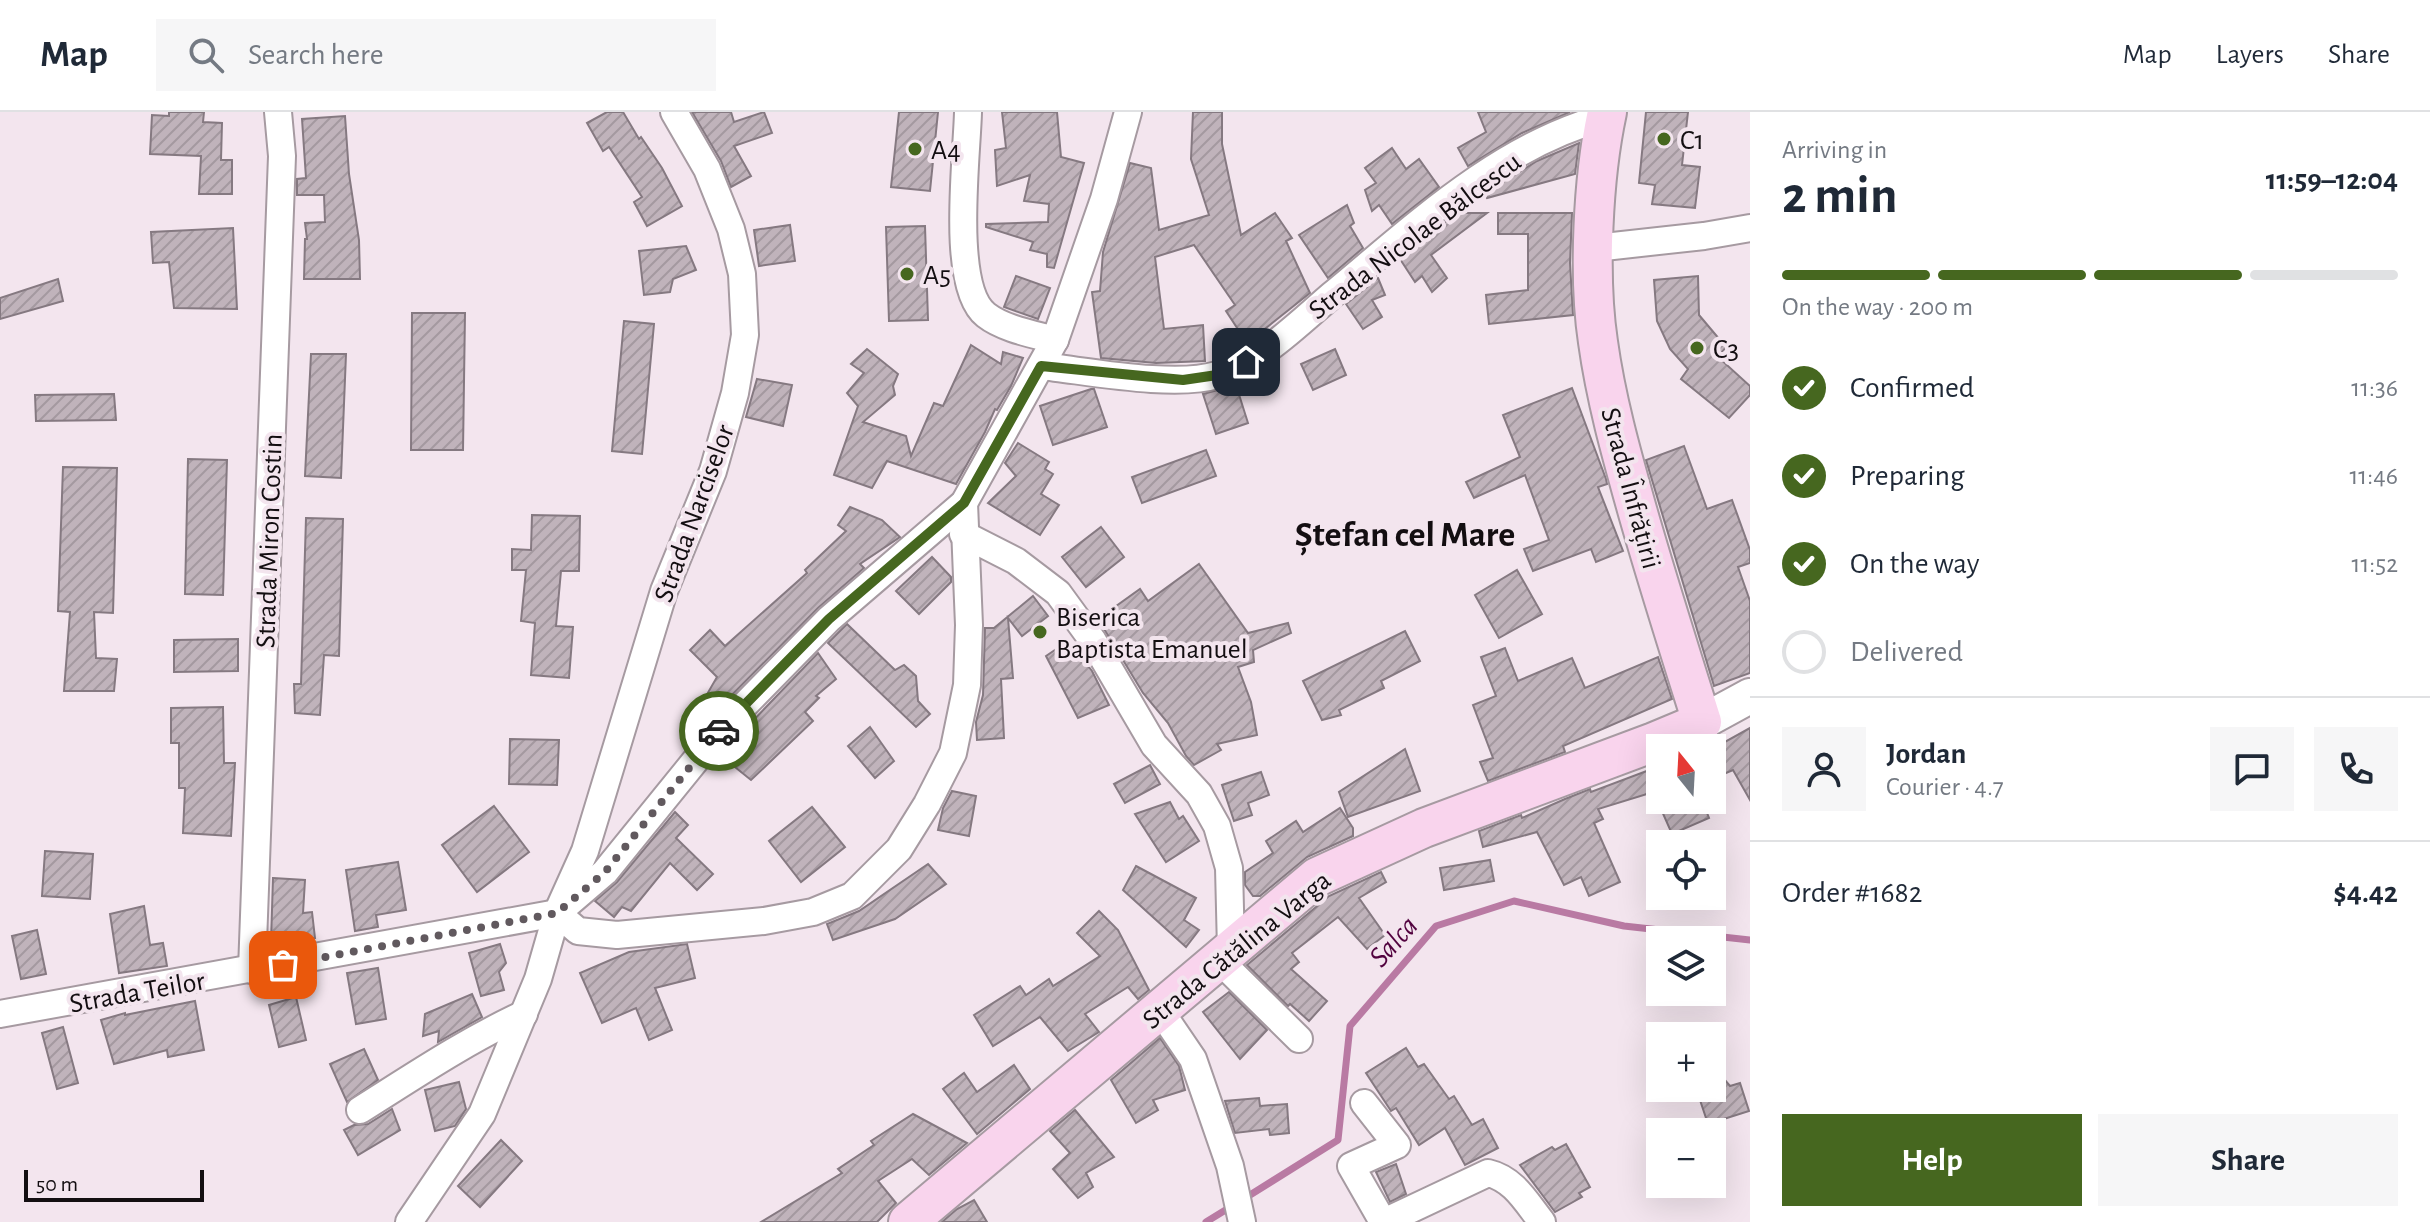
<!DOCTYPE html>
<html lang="en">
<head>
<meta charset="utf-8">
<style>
  body { margin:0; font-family:"Alegreya Sans",sans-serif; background:#f6f6f7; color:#1f2937; height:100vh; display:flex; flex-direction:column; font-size:30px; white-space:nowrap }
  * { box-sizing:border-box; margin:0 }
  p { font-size:26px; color:#747a83 }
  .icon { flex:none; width:44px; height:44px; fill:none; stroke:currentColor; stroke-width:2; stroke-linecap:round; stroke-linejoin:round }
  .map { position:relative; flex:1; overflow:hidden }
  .side { display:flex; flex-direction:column; background:#fff; width:680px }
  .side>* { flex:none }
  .needle { width:52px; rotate:342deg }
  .fabs { position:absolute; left:1646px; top:622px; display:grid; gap:16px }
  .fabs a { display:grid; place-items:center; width:80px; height:80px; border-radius:0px; background:#fff; box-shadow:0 8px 32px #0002; font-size:40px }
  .scale { position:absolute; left:24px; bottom:20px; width:180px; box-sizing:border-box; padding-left:8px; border:4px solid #130e11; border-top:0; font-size:22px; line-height:28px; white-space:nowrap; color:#130e11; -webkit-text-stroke:6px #f3e5ee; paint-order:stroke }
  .pin { position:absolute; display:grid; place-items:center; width:68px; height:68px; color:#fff; margin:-34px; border-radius:16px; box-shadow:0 4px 12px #0006 }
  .courier { position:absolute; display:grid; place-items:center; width:80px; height:80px; margin:-40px; border:6px solid #46671f; border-radius:50%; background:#fff; color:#222; box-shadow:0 2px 10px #0007 }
  .summary em { font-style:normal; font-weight:600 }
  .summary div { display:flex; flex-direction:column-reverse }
  .summary { display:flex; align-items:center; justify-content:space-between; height:136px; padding:0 32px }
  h1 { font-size:52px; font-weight:600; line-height:60px }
  .bar { display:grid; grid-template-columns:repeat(4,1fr); gap:12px 8px; align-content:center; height:96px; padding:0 32px }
  .bar i { height:10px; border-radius:6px; background:#e0e1e3 }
  .bar .on { background:#46671f }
  .bar p { grid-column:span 4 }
  .line { display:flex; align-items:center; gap:20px; padding:0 32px; border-top:2px solid #e0e1e3 }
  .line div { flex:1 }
  .round { display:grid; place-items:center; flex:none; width:84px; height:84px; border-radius:0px; background:#f6f6f7 }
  ol { padding:0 32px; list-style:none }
  li { display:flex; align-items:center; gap:24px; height:88px }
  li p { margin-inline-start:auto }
  li .icon { padding:8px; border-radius:50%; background:#46671f; color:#fff; stroke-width:4 }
  li:last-child { color:#747a83 }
  li i { width:44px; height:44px; border:4px solid #e0e1e3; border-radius:50% }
  .cta { display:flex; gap:16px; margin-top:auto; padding:16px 32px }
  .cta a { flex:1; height:92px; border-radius:0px; background:#46671f; color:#fff; font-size:32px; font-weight:600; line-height:92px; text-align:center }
  .cta a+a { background:#f6f6f7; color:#1f2937 }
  header { display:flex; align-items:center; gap:48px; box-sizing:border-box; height:112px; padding:0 40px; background:#fff; border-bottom:2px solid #e0e1e3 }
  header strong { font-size:38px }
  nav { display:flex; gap:44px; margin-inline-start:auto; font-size:28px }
  .search { width:560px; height:72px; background:#f6f6f7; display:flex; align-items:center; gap:20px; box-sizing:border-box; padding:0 28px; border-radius:0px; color:#747a83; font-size:30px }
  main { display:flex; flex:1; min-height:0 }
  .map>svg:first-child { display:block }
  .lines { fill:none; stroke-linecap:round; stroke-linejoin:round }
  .stream { stroke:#b97aa3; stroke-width:7 }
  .building { fill:url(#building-hatch); stroke:#857981; stroke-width:2 }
  .minor-casing { stroke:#a69aa1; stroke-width:30 }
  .tertiary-casing { stroke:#a69aa1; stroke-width:38 }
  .secondary-casing { stroke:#a69aa1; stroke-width:42 }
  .minor { stroke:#fff; stroke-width:26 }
  .tertiary { stroke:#fff; stroke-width:34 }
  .secondary { stroke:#f9d4ed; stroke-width:38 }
  .done { stroke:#61595e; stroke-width:8; stroke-dasharray:0 14.4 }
  .route { stroke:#46671f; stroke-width:10 }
  .poi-dot { fill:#46671f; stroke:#f3e5ee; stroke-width:3 }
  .labels { text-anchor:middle; stroke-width:8; stroke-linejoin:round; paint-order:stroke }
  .poi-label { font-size:28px; fill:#130e11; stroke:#f3e5ee; text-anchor:start }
  .street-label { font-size:28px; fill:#130e11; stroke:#f3e5ee }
  .water-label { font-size:30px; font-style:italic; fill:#52033f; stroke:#f3e5ee }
  .district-label { font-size:36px; font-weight:bold; fill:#130e11; stroke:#f3e5ee }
</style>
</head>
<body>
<header>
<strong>Map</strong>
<div class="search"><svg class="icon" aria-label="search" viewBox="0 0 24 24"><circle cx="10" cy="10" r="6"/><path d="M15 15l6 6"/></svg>Search here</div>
<nav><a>Map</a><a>Layers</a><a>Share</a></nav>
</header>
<main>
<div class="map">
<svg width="1750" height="1110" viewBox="0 0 1750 1110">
  <defs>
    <pattern id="building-hatch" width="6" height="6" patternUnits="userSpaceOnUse" patternTransform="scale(2)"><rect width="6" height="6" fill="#c0b3bb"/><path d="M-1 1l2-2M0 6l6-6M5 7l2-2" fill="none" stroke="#a499a0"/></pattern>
  </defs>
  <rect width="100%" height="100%" fill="#f3e5ee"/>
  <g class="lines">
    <g class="stream">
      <polyline points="1242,1088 1338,1028 1350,914 1436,814 1514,789 1624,814 1750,828"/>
      <polyline points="1206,1110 1232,1094"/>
    </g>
  </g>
  <g class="building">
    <polygon points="169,0 204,0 203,10 222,11 221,48 232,48 232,82 199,82 201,44 150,42 152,3 169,4"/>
    <polygon points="607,0 623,0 639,27 641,25 662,56 682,94 647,114 634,90 642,85 609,35 603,39 587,11"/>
    <polygon points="692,0 731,0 734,10 764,0 772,21 734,34 751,64 731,75 721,49"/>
    <polygon points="899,0 938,0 930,79 891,75"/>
    <polygon points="1002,0 1057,0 1061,45 1084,51 1054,156 1047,155 1047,142 1030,138 1033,130 986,115 986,112 1048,110 1049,92 1024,89 1030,63 997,74 995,38 1006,36"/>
    <polygon points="1193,0 1222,0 1222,32 1241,123 1275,101 1292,126 1286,129 1310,181 1247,231 1226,199 1235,193 1194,133 1155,145 1164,217 1203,213 1205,249 1156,251 1101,246 1092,180 1100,179 1103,140 1130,51 1151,56 1159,118 1209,103 1191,47"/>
    <polygon points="1478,0 1570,0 1522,21 1468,54 1458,36 1486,20"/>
    <polygon points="1646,0 1688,0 1682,53 1700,55 1695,96 1652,92 1655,73 1639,71"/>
    <polygon points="345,4 349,62 359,128 360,167 304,167 305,127 307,127 305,111 325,110 324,83 297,83 297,67 306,66 302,7"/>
    <polygon points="1579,31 1575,62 1487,86 1484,82 1537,49"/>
    <polygon points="1392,36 1406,57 1419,47 1439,75 1392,112 1379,93 1372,99 1365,78 1376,71 1365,56"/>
    <polygon points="1347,93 1354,111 1350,114 1363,136 1328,166 1299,123"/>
    <polygon points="1457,101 1487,101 1431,143 1447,166 1432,180 1422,164 1415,170 1400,147"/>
    <polygon points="1498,101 1572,101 1570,151 1573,203 1489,212 1486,183 1528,178 1528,122 1498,122"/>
    <polygon points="790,113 795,149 759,154 754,118"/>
    <polygon points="925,114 928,208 889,209 886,115"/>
    <polygon points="233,116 237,197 174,196 169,150 153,151 151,120"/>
    <polygon points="686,134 696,158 673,167 670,180 644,183 639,139"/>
    <polygon points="1016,164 1050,176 1038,207 1004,195"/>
    <polygon points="1698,164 1699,203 1726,235 1718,245 1750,274 1750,283 1729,306 1681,267 1688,257 1670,237 1657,209 1654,168"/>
    <polygon points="1378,166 1385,183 1372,188 1382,205 1363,217 1346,192"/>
    <polygon points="58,167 63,189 0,207 0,186"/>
    <polygon points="412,201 465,201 463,338 411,338"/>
    <polygon points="624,209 654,212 642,342 612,339"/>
    <polygon points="971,233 1001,252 1003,240 1023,246 1011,274 997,298 995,297 985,320 956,372 887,349 872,376 834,363 858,294 847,281 864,261 851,252 867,237 898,262 893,274 895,283 863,310 906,324 911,344 934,291 943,294"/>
    <polygon points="1335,237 1346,263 1313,278 1301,252"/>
    <polygon points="311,242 346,242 341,366 305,364"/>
    <polygon points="757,267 792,273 783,314 746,305"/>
    <polygon points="1236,273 1248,311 1216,322 1203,282"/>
    <polygon points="1572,276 1606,367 1607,372 1598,375 1623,439 1596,450 1591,437 1533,459 1524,437 1549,428 1525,363 1474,386 1466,370 1520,345 1503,303"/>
    <polygon points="1091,277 1094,277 1107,315 1053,333 1040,294"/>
    <polygon points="114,282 116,308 36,309 35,283"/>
    <polygon points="1018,331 1049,350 1045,357 1053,362 1041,382 1059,393 1040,423 988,391 1016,364 1005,351"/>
    <polygon points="1684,334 1707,397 1732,388 1750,438 1750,451 1738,455 1750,489 1750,561 1714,574 1646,348"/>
    <polygon points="1206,338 1216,364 1142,391 1132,365"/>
    <polygon points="188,347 227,348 223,483 185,482"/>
    <polygon points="63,355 117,356 113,501 94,500 96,546 117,547 114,579 64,579 70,500 58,499"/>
    <polygon points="850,395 882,408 900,425 860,452 864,456 818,496 718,597 706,584 717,565 690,538 710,518 725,534 807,461 805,458 846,419 838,413"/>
    <polygon points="532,403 580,404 579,459 561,459 556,514 573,515 569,566 531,563 535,511 521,509 526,458 512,458 512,437 531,438"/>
    <polygon points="306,406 343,407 339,544 324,543 320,603 295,601 294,572 301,572"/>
    <polygon points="1101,415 1124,445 1086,475 1062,445"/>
    <polygon points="932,445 951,465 951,470 919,502 896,479"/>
    <polygon points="1199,452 1248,521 1288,511 1291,521 1253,538 1254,550 1238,555 1251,590 1257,623 1217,632 1221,638 1194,653 1186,644 1168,611 1143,581 1098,507 1140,477 1148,489"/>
    <polygon points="1517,458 1542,502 1499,526 1475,483"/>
    <polygon points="1033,484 1048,504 1022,524 1008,506 1013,566 1001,567 1004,626 977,628 976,610 983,583 985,516 994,516"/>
    <polygon points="847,512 895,558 904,553 916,564 918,589 930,602 916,615 828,531"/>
    <polygon points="1405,519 1420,549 1381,569 1384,576 1339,598 1341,603 1322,608 1303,569"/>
    <polygon points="238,527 238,559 174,560 174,528"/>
    <polygon points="1068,529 1092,559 1109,593 1078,606 1046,544"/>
    <polygon points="1505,536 1518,569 1572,546 1585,576 1658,545 1672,587 1563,634 1565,640 1488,669 1480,650 1493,646 1473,593 1496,584 1481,545"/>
    <polygon points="818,541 836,567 816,584 819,586 805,600 813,609 751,668 720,643"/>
    <polygon points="223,595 224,651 235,651 231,724 183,721 185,676 179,676 179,631 171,631 171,596"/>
    <polygon points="870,615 894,649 875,666 848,634"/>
    <polygon points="1750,616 1750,688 1733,658 1712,667 1712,637"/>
    <polygon points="510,627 559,628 557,673 509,672"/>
    <polygon points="1405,637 1420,679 1348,705 1339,680"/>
    <polygon points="1150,653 1160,672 1125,691 1114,672"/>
    <polygon points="1660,654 1660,678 1598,697 1603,707 1594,711 1620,770 1589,784 1581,765 1564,773 1537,720 1483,735 1479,719 1521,703 1522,706 1565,687 1590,677 1591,680"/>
    <polygon points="1261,660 1269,683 1248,691 1252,703 1234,709 1222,673"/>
    <polygon points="952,679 976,684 969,724 938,718 943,696"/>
    <polygon points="1657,688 1702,688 1709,706 1672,722"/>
    <polygon points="1170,690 1179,707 1183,704 1199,729 1166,750 1135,702"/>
    <polygon points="494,694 529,740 477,780 442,733"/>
    <polygon points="812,695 845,735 801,770 769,729"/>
    <polygon points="1340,696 1353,716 1353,724 1307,745 1260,784 1253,784 1245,773 1245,760 1273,741 1266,729 1296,709 1303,720"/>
    <polygon points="675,700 688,713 676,726 713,762 697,778 670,751 631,799 622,795 614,805 595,789 617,770"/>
    <polygon points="45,739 93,742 90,787 42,784"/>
    <polygon points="1490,748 1494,769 1444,778 1440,756"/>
    <polygon points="398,750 406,798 376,803 378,815 355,819 346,758"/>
    <polygon points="928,752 946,772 895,807 833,828 827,812 859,799"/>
    <polygon points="1136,754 1196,786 1184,808 1199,818 1186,835 1123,778"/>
    <polygon points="1381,760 1386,770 1359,786 1385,823 1367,837 1338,805 1292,841 1299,850 1291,857 1327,889 1309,909 1290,892 1288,894 1247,853 1329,784"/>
    <polygon points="273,766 305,768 303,801 312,800 315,826 271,830"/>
    <polygon points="144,794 150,833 163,831 167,854 119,861 110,802"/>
    <polygon points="1099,799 1118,818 1149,878 1138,887 1128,875 1085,902 1099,920 1068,939 1040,905 993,934 974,903 1020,874 1026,883 1049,867 1053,874 1100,844 1077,821"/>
    <polygon points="37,818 46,862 21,867 12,824"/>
    <polygon points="500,832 506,851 499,860 504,878 481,884 469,841"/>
    <polygon points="687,832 695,866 655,876 672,918 649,928 636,896 602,911 580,861 629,840"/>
    <polygon points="378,856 386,907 356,912 347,861"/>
    <polygon points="1229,880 1267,918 1240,947 1203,900"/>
    <polygon points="472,882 482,905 438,930 439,919 423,924 425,902"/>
    <polygon points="296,885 306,928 279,935 269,893"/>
    <polygon points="195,889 204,938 168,945 167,938 114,952 101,908 125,901 125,903"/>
    <polygon points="63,915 78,971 57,977 42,921"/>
    <polygon points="1160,926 1179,954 1185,978 1153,988 1158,998 1136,1011 1111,968"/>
    <polygon points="1406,936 1418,955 1424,952 1449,987 1454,984 1472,1013 1483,1007 1498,1036 1465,1053 1445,1016 1419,1033 1396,996 1391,999 1366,961"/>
    <polygon points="364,937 378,968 347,990 330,952"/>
    <polygon points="1014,953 1030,977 977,1022 943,977 964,961 977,980"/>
    <polygon points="1712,953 1730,974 1740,971 1749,999 1708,1012 1696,976 1712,976"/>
    <polygon points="459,970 466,997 455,1014 435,1019 425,978"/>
    <polygon points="1259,986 1260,994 1287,992 1289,1021 1270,1023 1269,1017 1235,1021 1225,989"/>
    <polygon points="392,997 400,1018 358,1043 344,1018 354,1013 368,1012"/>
    <polygon points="1075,998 1114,1045 1086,1061 1093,1075 1078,1086 1053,1057 1070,1041 1050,1019"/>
    <polygon points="913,1002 967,1031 929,1063 912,1047 878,1069 896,1091 877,1110 761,1110 842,1061 838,1057 874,1033 871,1029"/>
    <polygon points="501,1028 522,1049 480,1095 458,1074"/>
    <polygon points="1566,1032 1590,1075 1579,1081 1582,1085 1555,1100 1520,1053 1552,1035 1555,1038"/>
    <polygon points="1396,1052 1406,1082 1390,1090 1376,1060"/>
    <polygon points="974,1088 987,1110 942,1110 957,1097"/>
  </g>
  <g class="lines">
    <g class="minor-casing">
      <g id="minor">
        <path d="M968,0C967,45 950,175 986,203C1004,217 1033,222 1055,228"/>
        <polyline points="1595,136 1704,124 1750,116"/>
        <path d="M1041,254C1088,259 1174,276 1217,263C1261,250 1298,212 1332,183C1414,115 1500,33 1606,5"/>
        <polyline points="963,422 1016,449 1058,481 1093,529 1154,633 1199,682 1217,714 1229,756 1231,838"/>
        <polyline points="563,796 605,760 721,617 829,507 964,391 1055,228 1104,87 1128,0"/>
        <polyline points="557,801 578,819 617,823 764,809 813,800 852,784 899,737 927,692 953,641 967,573 969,513 964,391"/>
        <polyline points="1219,848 1299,927"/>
        <polyline points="252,858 282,44 278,0"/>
        <polyline points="1159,897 1193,947 1230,1054 1242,1110"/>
        <polyline points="0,902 557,801"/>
        <polyline points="1364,991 1397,1033 1351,1054 1383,1110"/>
        <path d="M360,998C414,964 466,929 524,902"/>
        <polyline points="409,1110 482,1002 538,867 557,801 585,739 664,479 713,359 735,281 745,223 742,162 731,117 707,57 674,0"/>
        <path d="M1384,1110L1488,1061C1514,1067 1526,1090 1542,1110"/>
      </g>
    </g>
    <g class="tertiary-casing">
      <polyline id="tertiary" points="1702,610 1750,584"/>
    </g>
    <g class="secondary-casing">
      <path id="secondary" d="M908,1110L1317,765L1424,716L1654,630L1702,610C1680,540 1658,471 1638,401C1622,344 1606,288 1598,230C1588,164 1593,65 1607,0"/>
    </g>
    <use href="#minor" class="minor"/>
    <use href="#tertiary" class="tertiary"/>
    <use href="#secondary" class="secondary"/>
  </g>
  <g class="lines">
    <polyline class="done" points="283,853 557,801 605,760 719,619"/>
    <polyline class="route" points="719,619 829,507 964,391 1041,254 1183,268 1217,263 1246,250"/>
  </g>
  <g class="poi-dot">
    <circle cx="1664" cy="27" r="8"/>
    <circle cx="915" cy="37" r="8"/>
    <circle cx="907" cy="162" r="8"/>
    <circle cx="1697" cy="236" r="8"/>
    <circle cx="1040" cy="520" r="8"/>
  </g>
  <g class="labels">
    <g class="poi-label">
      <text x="1680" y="37">C1</text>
      <text x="931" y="47">A4</text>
      <text x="923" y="172">A5</text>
      <text x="1713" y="246">C3</text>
      <text x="1056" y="514">Biserica<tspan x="1056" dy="32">Baptista Emanuel</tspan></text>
    </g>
    <g class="street-label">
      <text transform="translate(1414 123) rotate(-37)" y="10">Strada Nicolae Bălcescu</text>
      <text transform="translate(1632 376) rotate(75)" y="10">Strada Înfrățirii</text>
      <text transform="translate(693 401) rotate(-70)" y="10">Strada Narciselor</text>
      <text transform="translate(268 429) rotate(-88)" y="10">Strada Miron Costin</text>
      <text transform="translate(1236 837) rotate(-39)" y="10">Strada Cătălina Varga</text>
      <text transform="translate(137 879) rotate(-10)" y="10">Strada Teilor</text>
    </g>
    <g class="water-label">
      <text transform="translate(1393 829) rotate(-48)" y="10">Salca</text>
    </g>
    <g class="district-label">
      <text x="1405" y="434">Ștefan cel Mare</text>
    </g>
  </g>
</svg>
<div class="fabs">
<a><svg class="needle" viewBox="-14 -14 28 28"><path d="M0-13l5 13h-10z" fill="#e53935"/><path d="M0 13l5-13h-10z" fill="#747a83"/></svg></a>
<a><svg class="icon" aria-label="locate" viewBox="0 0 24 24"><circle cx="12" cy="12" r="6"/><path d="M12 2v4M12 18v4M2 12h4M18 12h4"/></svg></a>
<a><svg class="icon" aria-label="layers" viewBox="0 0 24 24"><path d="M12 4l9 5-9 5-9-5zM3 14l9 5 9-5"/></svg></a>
<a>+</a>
<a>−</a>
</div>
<div class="scale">50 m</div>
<div class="pin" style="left:283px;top:853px;background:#ea580c"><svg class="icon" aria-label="bag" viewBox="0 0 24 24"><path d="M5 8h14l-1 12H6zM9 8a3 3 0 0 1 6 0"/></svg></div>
<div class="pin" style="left:1246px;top:250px;background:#1f2937"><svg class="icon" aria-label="home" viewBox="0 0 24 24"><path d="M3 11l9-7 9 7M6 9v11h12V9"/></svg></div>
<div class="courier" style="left:719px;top:619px"><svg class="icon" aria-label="car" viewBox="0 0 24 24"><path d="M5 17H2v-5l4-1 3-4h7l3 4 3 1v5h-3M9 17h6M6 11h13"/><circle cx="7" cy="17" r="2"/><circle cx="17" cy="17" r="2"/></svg></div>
</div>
<section class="side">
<div class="summary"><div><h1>2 min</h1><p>Arriving in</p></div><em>11:59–12:04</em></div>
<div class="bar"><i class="on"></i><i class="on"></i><i class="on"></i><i></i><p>On the way · 200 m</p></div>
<ol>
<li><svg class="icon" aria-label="check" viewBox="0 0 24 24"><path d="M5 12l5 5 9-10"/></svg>Confirmed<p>11:36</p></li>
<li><svg class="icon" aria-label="check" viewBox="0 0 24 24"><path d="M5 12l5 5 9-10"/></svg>Preparing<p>11:46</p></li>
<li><svg class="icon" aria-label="check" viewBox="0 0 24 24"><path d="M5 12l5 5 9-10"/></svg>On the way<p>11:52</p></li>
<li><i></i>Delivered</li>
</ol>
<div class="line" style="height:144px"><a class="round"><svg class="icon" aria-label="person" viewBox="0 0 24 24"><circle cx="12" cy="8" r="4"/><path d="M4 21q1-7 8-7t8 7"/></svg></a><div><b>Jordan</b><p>Courier · 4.7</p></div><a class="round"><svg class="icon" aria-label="chat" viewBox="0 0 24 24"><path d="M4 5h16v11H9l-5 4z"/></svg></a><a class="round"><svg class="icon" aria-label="phone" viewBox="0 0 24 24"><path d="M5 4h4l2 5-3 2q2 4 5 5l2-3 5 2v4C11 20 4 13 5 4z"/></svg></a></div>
<div class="line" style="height:104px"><div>Order #1682</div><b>$4.42</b></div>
<div class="cta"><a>Help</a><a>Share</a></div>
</section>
</main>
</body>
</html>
